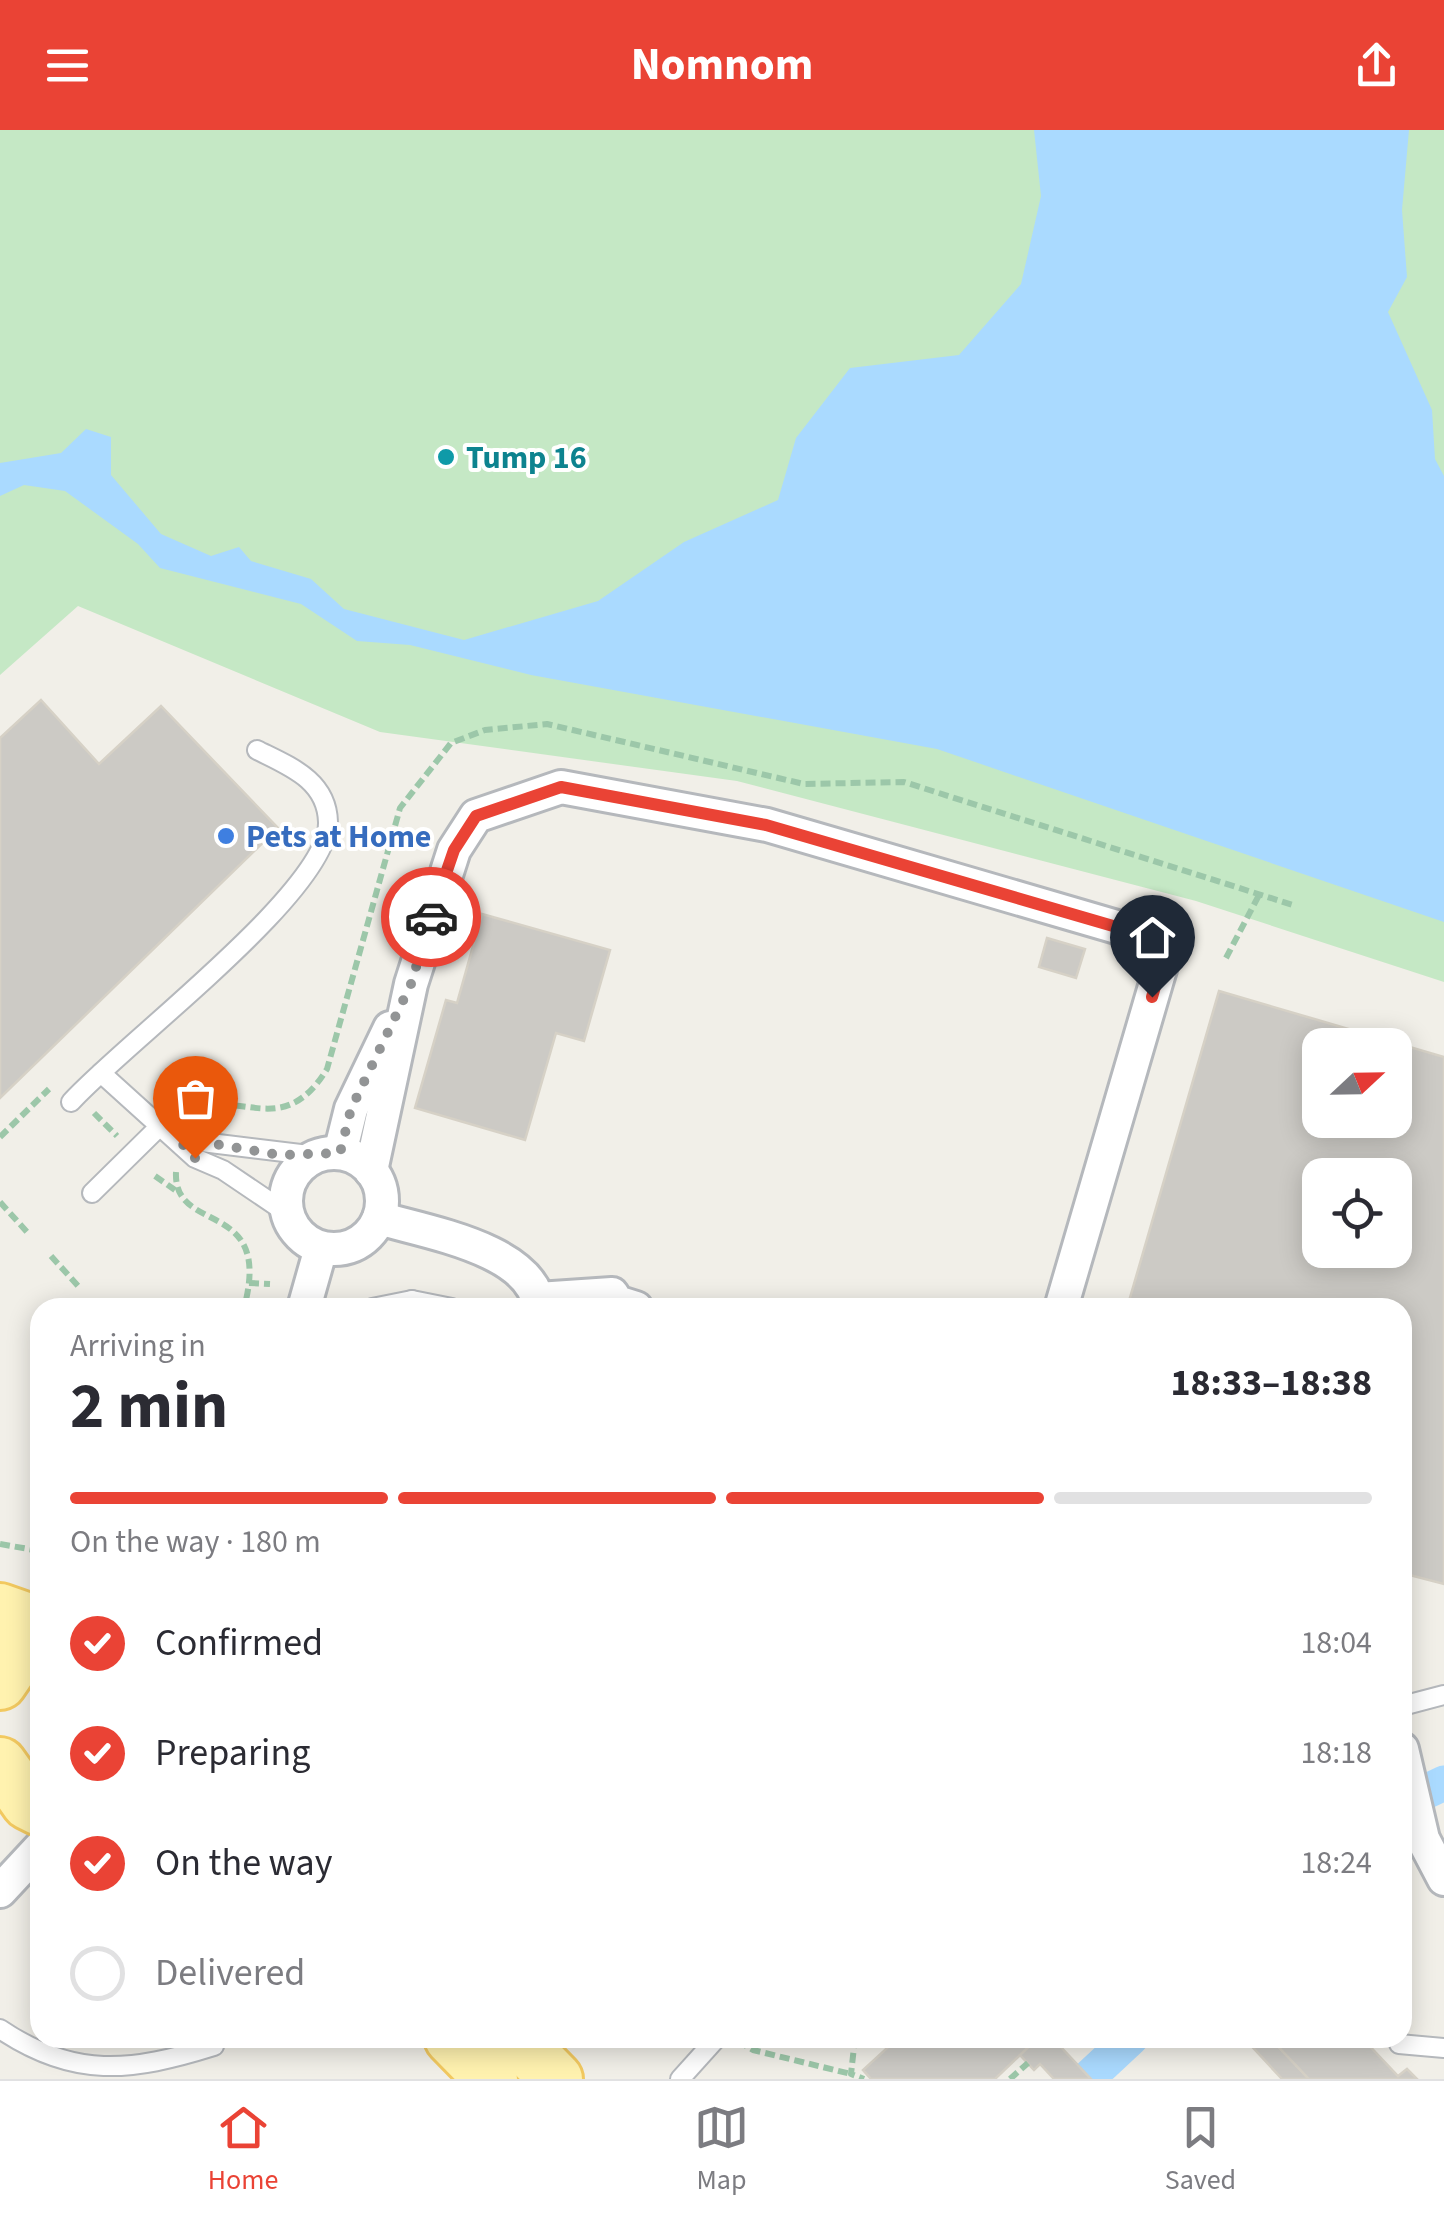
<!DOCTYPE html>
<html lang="en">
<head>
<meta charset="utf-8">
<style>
  body { margin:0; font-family:"Source Sans 3",sans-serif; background:#f2f2f3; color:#2b2b33; height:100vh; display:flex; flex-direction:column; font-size:38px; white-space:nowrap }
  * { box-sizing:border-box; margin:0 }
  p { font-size:32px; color:#7c7c81 }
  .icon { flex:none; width:55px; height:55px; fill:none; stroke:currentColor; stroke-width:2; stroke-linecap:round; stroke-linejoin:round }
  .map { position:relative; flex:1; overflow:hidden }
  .drawer { position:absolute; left:30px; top:1168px; width:1382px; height:750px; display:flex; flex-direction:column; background:#fff; border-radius:30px; box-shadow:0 5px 25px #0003 }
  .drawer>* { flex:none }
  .needle { width:65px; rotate:68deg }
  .fabs { position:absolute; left:1302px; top:898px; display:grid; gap:20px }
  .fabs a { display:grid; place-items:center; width:110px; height:110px; border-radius:20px; background:#fff; box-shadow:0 5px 25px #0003; font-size:50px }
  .pin { position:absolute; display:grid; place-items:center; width:85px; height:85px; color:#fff; margin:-102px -42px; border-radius:50% 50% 50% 0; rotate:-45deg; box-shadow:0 0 10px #0007 }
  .pin .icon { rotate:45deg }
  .courier { position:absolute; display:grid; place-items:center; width:100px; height:100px; margin:-50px; border:8px solid #ea4335; border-radius:50%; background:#fff; color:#222; box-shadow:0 2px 12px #0007 }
  .headline em { font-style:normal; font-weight:700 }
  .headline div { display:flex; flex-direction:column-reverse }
  .headline { display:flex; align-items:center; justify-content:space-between; height:170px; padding:0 40px }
  h1 { font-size:65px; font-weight:700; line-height:75px }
  .bar { display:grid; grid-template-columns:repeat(4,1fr); gap:15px 10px; align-content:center; height:120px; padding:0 40px }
  .bar i { height:12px; border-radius:8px; background:#e1e1e2 }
  .bar .active { background:#ea4335 }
  .bar p { grid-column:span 4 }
  ol { padding:0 40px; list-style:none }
  li { display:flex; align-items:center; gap:30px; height:110px }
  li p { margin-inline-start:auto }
  li .icon { padding:10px; border-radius:50%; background:#ea4335; color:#fff; stroke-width:4 }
  li:last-child { color:#7c7c81 }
  li i { width:55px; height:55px; border:5px solid #e1e1e2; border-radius:50% }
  header { display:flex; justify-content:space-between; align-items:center; height:130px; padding:0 40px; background:#ea4335; color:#fff; font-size:45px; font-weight:700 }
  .tabs { display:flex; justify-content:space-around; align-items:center; height:140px; border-top:2px solid #e1e1e2; background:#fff; font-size:28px; color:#7c7c81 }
  .tabs a { display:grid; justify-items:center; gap:5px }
  .tabs .active { color:#ea4335 }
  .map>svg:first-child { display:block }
  .green { fill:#c5e8c5 }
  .water { fill:#aadaff }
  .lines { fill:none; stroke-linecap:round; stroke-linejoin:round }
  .canal { stroke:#aadaff; stroke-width:35 }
  .building { fill:#cccac5; stroke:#d6d1c6; stroke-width:2.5; fill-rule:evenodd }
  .lane-casing { stroke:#b5b8bc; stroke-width:22 }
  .street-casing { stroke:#b5b8bc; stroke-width:38 }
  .primary-casing { stroke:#f2c960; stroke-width:58 }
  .path { stroke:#9cc7a9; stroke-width:6; stroke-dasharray:10 5; stroke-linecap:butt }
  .lane { stroke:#fff; stroke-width:18 }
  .street { stroke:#fff; stroke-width:32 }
  .primary { stroke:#fff2af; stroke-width:52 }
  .done { stroke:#929495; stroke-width:10; stroke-dasharray:0 18 }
  .route { stroke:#ea4335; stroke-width:12 }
  .culture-dot { fill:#0f9aa8; stroke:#fff; stroke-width:4 }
  .shop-dot { fill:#3f7fe0; stroke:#fff; stroke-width:4 }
  .labels { text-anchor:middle; stroke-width:8; stroke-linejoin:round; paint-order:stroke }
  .culture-label { font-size:32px; font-weight:bold; fill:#0d838f; stroke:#fff; text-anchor:start }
  .shop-label { font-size:32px; font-weight:bold; fill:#366cbe; stroke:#fff; text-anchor:start }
</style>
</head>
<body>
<header><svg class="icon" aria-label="menu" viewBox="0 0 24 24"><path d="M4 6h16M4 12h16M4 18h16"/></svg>Nomnom<svg class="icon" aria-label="share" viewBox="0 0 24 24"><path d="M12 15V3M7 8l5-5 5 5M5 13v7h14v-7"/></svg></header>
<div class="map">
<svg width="1444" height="1949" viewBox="0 0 1444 1949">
  <rect width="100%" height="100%" fill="#f1efe8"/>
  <polygon class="green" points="0,0 1444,0 1444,852 1196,771 737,651 380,602 78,476 0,545"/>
  <polygon class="water" points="1034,0 1409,0 1402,80 1407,147 1388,182 1432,280 1435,329 1444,346 1444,792 937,619 531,545 410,515 357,511 301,474 160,438 138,414 65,361 24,355 0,366 0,333 61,323 86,299 111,307 111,345 161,404 211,426 239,417 251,431 311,449 344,479 464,510 598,471 684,412 778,370 796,308 850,238 959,225 1021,154 1041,66"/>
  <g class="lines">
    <g class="canal">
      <polyline points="1402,1673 1444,1653"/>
      <polyline points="1087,1949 1131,1908"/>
    </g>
  </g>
  <g class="building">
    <polygon points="41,570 99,634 161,576 278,698 0,968 0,608"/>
    <polygon points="482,784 610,820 584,911 556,903 525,1010 415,978 446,870 457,873"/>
    <polygon points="1047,808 1085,819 1076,848 1039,837"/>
    <path d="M1219,861L1444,927V1454L1402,1443V1178H1127ZM1320,915H1395V990H1320ZM1320,1045H1395V1120H1320Z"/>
    <polygon points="898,1908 1038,1908 995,1949 871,1949 863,1940"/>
    <polygon points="1038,1908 1068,1908 1059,1915 1091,1949 1054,1949 1040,1934 1034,1940 1020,1925"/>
    <polygon points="1244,1908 1270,1908 1309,1949 1282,1949"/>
    <polygon points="1270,1908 1362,1908 1398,1946 1407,1939 1417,1949 1309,1949"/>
  </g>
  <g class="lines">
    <g class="lane-casing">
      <g id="lane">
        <polyline points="101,943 195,1028 223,1040 288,1084"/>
        <path d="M71,972C122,915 330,760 328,692C327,650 289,636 257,620"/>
        <polyline points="183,1015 202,1012 317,1026"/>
        <polyline points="92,1063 158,998"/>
        <polyline points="372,1178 412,1170"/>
        <polyline points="404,1178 412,1170 452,1178"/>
        <polyline points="1402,1576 1444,1565"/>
        <path d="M0,1899C74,1949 131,1942 214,1916"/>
        <polyline points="1399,1914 1444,1918"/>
        <polyline points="680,1949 717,1908"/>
      </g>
    </g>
    <g class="street-casing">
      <g id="street">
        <polyline points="340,1023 351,979 390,898"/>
        <circle cx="334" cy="1071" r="48"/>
        <polyline points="371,1041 411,854 454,720 476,686 561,657 767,695 1168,812 1061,1178"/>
        <path d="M379,1088C425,1102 535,1119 539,1178"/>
        <polyline points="538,1169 612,1164 617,1172 636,1178"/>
        <polyline points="304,1178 321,1118"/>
        <polyline points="1402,1619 1423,1709 1444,1749"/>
        <polyline points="0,1761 40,1718"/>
      </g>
    </g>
    <g class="primary-casing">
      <g id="primary">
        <polyline points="0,1480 40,1494"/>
        <polyline points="0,1553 24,1518 40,1507"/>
        <polyline points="0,1634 28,1673 40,1679"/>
        <polyline points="451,1908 491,1949"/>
        <polyline points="516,1908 556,1949"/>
      </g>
    </g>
    <g class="path">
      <polyline points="1226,828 1259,765"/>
      <polyline points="94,983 117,1006"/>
      <path d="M194,988C233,950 280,1016 327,939L400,678L451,613L485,600L547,594L804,654L904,652L1293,775"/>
      <polyline points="0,1007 49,959"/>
      <path d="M176,1042C173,1106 274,1067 244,1178"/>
      <polyline points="155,1046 175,1060"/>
      <polyline points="0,1072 27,1102"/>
      <polyline points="51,1126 80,1158"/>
      <polyline points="249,1153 270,1154"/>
      <polyline points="0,1414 40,1421"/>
      <polyline points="855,1908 851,1944 864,1949"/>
      <polyline points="738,1911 753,1920 851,1944"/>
      <polyline points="1010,1949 1028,1933"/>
    </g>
    <use href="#lane" class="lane"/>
    <use href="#street" class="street"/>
    <use href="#primary" class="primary"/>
  </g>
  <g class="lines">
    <polyline class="done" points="195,1028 183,1015 202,1012 280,1025 340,1023 351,979 411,854 431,787"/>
    <polyline class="route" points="431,787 454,720 476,686 561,657 766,695 1168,812 1152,867"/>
  </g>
  <circle class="culture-dot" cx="446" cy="327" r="10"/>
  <circle class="shop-dot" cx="226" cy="706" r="10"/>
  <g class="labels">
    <g class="culture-label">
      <text x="466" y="338">Tump 16</text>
    </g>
    <g class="shop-label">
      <text x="246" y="717">Pets at Home</text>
    </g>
  </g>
</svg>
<div class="fabs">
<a><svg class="needle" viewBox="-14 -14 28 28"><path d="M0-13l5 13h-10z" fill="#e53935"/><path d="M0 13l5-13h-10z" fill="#7c7c81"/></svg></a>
<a><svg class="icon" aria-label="locate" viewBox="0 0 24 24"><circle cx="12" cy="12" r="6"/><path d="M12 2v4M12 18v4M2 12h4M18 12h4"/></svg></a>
</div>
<div class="pin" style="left:195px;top:1028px;background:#ea580c"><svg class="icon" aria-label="bag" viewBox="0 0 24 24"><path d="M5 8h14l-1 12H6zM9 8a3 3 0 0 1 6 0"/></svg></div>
<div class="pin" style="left:1152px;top:867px;background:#1f2937"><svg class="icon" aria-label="home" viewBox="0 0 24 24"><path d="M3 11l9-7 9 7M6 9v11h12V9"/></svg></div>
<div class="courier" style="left:431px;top:787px"><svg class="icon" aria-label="car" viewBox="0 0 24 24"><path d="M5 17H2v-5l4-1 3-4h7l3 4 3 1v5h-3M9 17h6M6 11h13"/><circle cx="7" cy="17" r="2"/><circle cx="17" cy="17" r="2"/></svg></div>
<section class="drawer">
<div class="headline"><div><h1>2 min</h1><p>Arriving in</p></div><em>18:33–18:38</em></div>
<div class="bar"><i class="active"></i><i class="active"></i><i class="active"></i><i></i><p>On the way · 180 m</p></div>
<ol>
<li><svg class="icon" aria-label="check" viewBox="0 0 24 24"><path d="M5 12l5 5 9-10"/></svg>Confirmed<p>18:04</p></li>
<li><svg class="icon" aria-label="check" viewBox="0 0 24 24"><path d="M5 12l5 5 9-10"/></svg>Preparing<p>18:18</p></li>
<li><svg class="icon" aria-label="check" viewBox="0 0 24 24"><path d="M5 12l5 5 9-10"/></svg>On the way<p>18:24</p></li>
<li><i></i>Delivered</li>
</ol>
</section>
</div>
<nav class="tabs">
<a class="active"><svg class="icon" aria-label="home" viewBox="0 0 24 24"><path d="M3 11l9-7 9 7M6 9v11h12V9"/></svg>Home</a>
<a><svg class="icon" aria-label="map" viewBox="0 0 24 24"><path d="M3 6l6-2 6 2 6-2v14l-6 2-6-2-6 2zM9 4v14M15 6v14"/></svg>Map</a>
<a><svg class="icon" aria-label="saved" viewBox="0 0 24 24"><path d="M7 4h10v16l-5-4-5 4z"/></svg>Saved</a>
</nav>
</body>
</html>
